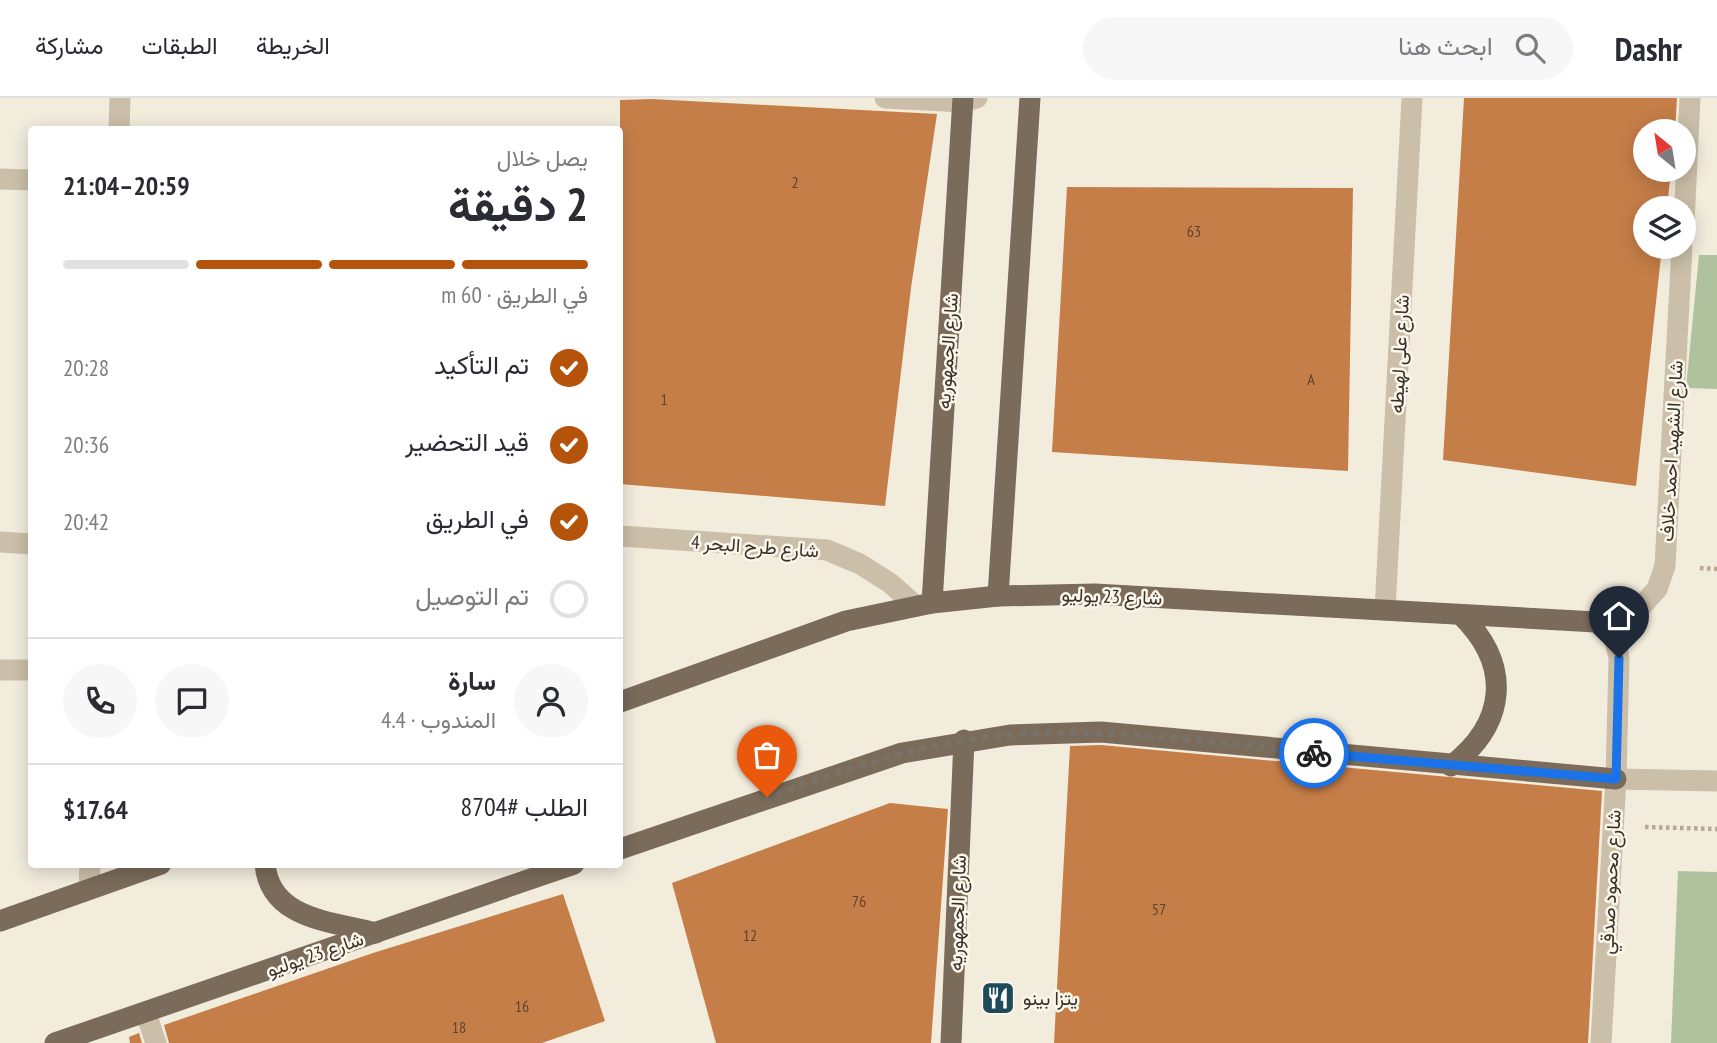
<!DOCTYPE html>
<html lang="ar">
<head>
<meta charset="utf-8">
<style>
  body { margin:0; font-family:"PT Sans Narrow",Vazirmatn,sans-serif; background:#f7f7f7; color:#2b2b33; direction:rtl; height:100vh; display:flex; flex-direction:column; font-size:26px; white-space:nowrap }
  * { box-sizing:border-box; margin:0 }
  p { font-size:23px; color:#7c7c81 }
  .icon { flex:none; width:38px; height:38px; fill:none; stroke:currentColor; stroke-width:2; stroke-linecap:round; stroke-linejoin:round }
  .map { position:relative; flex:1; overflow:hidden; direction:ltr }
  .side { position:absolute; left:28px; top:28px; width:595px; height:742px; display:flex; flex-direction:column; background:#fff; border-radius:7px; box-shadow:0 4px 18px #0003; direction:rtl }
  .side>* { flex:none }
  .needle { width:46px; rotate:330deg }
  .controls { position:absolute; left:1633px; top:21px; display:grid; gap:14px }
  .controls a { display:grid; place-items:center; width:63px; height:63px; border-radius:50%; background:#fff; box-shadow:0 4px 18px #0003; font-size:35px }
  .pin { position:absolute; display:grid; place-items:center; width:60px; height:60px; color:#fff; margin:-72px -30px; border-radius:50% 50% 50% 0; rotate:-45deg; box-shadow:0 0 7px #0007 }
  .pin .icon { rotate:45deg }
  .courier { position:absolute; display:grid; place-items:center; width:70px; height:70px; margin:-35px; border:5px solid #1a73e8; border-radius:50%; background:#fff; color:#222; box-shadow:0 2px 9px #0007 }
  .summary em { font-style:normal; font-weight:700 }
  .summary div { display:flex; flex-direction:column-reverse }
  .summary { display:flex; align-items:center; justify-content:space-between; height:119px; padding:0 35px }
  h1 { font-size:46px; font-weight:700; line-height:52px }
  .bar { display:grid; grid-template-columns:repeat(4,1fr); gap:10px 7px; align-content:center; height:84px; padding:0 35px }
  .bar i { height:9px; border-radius:5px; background:#e1e1e2 }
  .bar .on { background:#b45309 }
  .bar p { grid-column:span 4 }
  .line { display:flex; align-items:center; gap:18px; padding:0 35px; border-top:2px solid #e1e1e2 }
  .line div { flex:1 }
  .round { display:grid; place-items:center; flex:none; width:74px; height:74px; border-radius:37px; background:#f7f7f7 }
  ol { padding:0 35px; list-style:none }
  li { display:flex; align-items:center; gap:21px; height:77px }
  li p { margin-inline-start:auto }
  li .icon { padding:7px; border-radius:50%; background:#b45309; color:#fff; stroke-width:4 }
  li:last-child { color:#7c7c81 }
  li i { width:38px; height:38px; border:4px solid #e1e1e2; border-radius:50% }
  header { display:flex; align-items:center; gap:42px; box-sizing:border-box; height:98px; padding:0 35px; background:#fff; border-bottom:2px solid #e1e1e2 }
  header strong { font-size:33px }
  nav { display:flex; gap:38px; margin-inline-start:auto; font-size:24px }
  .search { width:490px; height:63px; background:#f7f7f7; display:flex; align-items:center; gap:18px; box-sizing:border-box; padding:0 24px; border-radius:38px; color:#7c7c81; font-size:26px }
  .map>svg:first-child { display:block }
  .green { fill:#afc29d }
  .building { fill:#c67e48 }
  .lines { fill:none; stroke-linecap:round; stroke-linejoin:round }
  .path { stroke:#b7a993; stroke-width:4.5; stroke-dasharray:3.5 3.5; stroke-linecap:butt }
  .minor { stroke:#cbbfa9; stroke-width:21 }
  .major { stroke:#7a6b5a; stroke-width:21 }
  .done { stroke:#797268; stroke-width:7; stroke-dasharray:0 12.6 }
  .route { stroke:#1a73e8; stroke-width:9 }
  .labels { text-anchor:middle; stroke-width:5; stroke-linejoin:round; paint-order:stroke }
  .number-label { font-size:16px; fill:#5c4431 }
  .street-label { font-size:19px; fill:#383029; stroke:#faf6ea }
  .poi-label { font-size:19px; fill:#383029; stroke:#faf6ea; text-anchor:start }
</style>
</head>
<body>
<header>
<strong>Dashr</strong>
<div class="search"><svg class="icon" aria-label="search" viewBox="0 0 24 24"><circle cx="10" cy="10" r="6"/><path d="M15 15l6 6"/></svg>ابحث هنا</div>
<nav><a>الخريطة</a><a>الطبقات</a><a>مشاركة</a></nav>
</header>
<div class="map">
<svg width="1717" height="945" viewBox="0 0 1717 945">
  <rect width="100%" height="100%" fill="#f2ecdd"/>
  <g class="green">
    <polygon points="1699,157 1717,157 1717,291 1686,290"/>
    <polygon points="1678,773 1717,774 1717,945 1671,945"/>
  </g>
  <g class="building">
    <polygon points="1464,0 1677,0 1675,33 1645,33 1645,72 1671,72 1667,110 1645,110 1645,149 1662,149 1636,388 1443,362"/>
    <polygon points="652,1 937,16 911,190 885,408 620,386 620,2"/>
    <polygon points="1067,89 1353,90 1348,373 1052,354"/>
    <polygon points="1101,647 1602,693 1588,945 1054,945 1070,648"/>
    <polygon points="890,705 948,711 931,945 716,945 672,785"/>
    <polygon points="563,796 605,923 542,945 169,945 164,927 373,855"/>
    <polygon points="139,935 142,945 130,945 129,939"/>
  </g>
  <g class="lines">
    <g class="path">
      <polyline points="1700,470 1717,471"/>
      <polyline points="1645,729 1717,731"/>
    </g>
    <g class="minor">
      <polyline points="885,0 963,4 977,0"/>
      <polyline points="119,32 120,0"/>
      <polyline points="0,81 32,82"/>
      <polyline points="1684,126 1690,0"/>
      <polyline points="620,438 827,452 860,466 890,485 916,508"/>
      <polyline points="0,444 32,446"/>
      <polyline points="1385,512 1412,0"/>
      <polyline points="0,572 32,572"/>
      <polyline points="1616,681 1717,683"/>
      <polyline points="89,791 90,766"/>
      <polyline points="146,915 156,945"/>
      <polyline points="1601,945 1616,681 1619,560 1614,539 1657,491 1665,468 1682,149"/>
    </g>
    <g class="major">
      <polyline points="998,498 1030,0"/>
      <polyline points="932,505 963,0"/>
      <polyline points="620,604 846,523 932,505 998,498 1095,496 1596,524 1614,539"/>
      <path d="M1451,668C1507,625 1512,567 1461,517"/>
      <polyline points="620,751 902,655 1010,637 1101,634 1616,681"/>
      <path d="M265,766C270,822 332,823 376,835"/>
      <polyline points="0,823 161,766"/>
      <polyline points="55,945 574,766"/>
      <polyline points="951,945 964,642"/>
    </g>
  </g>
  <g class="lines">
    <path class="done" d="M767,699C832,677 897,653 966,642C1081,624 1199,643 1314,655"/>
    <polyline class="route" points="1314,655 1616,681 1619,560"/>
  </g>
  <defs>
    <g id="restaurant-square" transform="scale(1.75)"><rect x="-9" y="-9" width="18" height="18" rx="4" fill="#1e4b5a" stroke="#faf6ea"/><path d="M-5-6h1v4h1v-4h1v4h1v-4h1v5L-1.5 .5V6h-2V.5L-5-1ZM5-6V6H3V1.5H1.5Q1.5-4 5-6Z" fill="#fff"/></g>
  </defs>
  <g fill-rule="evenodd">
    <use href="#restaurant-square" x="998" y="900"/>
  </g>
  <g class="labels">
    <g class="number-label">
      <text x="795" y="90">2</text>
      <text x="1194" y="139">63</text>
      <text x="1311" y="287">A</text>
      <text x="664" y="307">1</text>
      <text x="859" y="809">76</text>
      <text x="1159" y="817">57</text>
      <text x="750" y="843">12</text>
      <text x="522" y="914">16</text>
      <text x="459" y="935">18</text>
    </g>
    <g class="street-label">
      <text transform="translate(947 253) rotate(-86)" y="7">شارع الجمهوريه</text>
      <text transform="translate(1399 256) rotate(-87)" y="7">شارع على لهيطه</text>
      <text transform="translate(1671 353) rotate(-87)" y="7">شارع الشهيد احمد خلاف</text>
      <text transform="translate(755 448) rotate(4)" y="7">شارع طرح البحر 4</text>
      <text transform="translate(1112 498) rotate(2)" y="7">شارع 23 يوليو</text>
      <text transform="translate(1610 784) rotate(-87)" y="7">شارع محمود صدقي</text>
      <text transform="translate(957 815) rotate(-88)" y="7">شارع الجمهوريه</text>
      <text transform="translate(315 856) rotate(-19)" y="7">شارع 23 يوليو</text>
    </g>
    <g class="poi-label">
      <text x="1023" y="907">يتزا بينو</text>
    </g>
  </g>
</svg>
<div class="controls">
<a><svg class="needle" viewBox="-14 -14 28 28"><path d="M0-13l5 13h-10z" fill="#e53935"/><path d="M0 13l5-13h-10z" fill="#7c7c81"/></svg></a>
<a><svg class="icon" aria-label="layers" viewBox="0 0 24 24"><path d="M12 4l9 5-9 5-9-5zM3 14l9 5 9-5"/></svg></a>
</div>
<div class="pin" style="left:767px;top:699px;background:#ea580c"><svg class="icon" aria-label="bag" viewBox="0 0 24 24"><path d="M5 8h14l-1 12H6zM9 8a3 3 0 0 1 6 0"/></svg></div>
<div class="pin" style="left:1619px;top:560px;background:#1f2937"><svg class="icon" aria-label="home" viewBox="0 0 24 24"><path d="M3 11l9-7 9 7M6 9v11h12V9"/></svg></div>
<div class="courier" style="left:1314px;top:655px"><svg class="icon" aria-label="bike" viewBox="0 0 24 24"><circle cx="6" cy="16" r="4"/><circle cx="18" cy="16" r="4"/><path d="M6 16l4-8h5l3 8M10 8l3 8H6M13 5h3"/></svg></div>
<section class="side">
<div class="summary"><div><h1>2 دقيقة</h1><p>يصل خلال</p></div><em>20:59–21:04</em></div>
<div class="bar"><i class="on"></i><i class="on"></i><i class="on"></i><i></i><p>في الطريق · 60 m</p></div>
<ol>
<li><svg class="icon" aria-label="check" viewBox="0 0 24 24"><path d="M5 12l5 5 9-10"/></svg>تم التأكيد<p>20:28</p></li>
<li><svg class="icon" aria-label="check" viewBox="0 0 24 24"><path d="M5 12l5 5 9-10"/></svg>قيد التحضير<p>20:36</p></li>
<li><svg class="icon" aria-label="check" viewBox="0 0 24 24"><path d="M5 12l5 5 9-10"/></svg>في الطريق<p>20:42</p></li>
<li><i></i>تم التوصيل</li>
</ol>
<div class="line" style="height:126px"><a class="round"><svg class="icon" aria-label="person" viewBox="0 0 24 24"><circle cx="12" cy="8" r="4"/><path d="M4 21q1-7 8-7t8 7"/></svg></a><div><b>سارة</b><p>المندوب · 4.4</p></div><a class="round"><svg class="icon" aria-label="chat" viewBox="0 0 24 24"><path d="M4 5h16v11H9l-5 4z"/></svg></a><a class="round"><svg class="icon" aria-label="phone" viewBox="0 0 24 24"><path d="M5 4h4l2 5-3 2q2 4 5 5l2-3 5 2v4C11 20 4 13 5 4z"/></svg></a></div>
<div class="line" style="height:91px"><div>الطلب #8704</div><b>$17.64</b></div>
</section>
</div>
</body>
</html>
